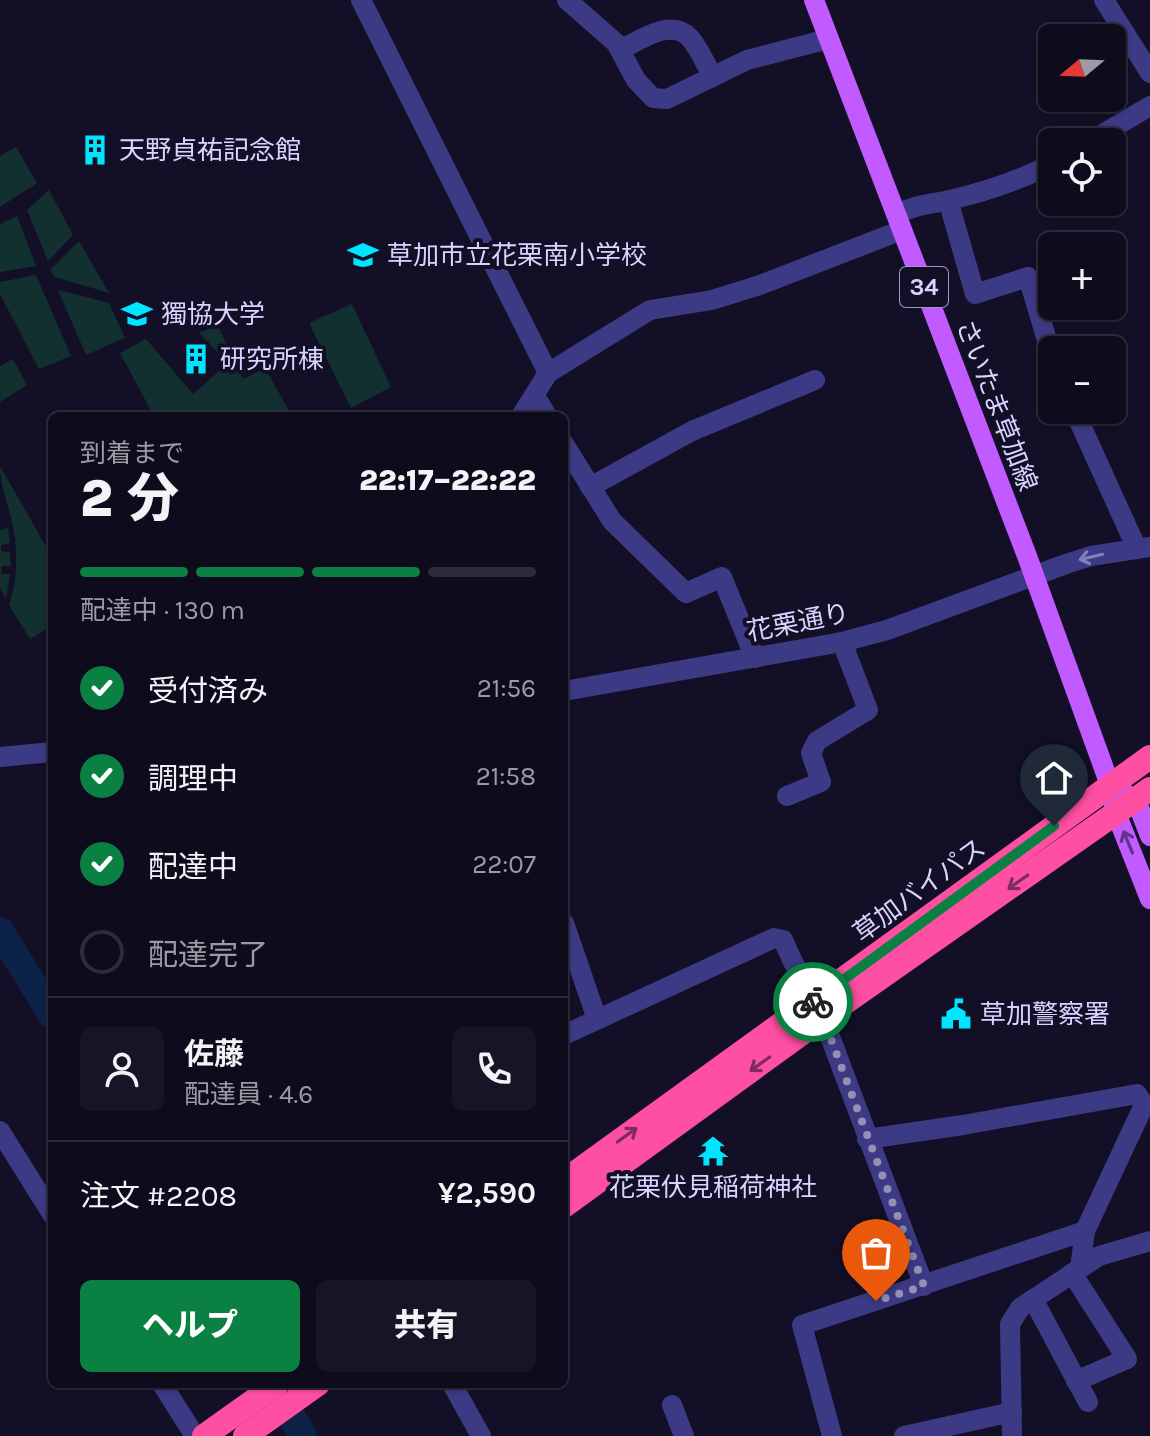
<!DOCTYPE html>
<html lang="ja">
<head>
<meta charset="utf-8">
<style>
  body { margin:0; font-family:Karla,"Noto Sans JP",sans-serif; background:#171425; color:#f1f3f6; height:100vh; display:flex; flex-direction:column; font-size:30px; white-space:nowrap }
  * { box-sizing:border-box; margin:0 }
  p { font-size:26px; color:#9b9ba3 }
  .icon { flex:none; width:44px; height:44px; fill:none; stroke:currentColor; stroke-width:2; stroke-linecap:round; stroke-linejoin:round }
  .map { position:relative; flex:1; overflow:hidden }
  .sheet { position:absolute; left:48px; top:412px; width:520px; height:976px; display:flex; flex-direction:column; background:#0e0b1c; border-radius:12px; box-shadow:0 2px 6px #0004,0 0 0 2px #2e2b3b }
  .sheet>* { flex:none }
  .needle { width:52px; rotate:251deg }
  .tools { position:absolute; left:1038px; top:24px; display:grid; gap:16px }
  .tools a { display:grid; place-items:center; width:88px; height:88px; border-radius:12px; background:#0e0b1c; box-shadow:0 2px 6px #0004,0 0 0 2px #2e2b3b; font-size:40px }
  .pin { position:absolute; display:grid; place-items:center; width:68px; height:68px; color:#fff; margin:-82px -34px; border-radius:50% 50% 50% 0; rotate:-45deg; box-shadow:0 0 8px #0007 }
  .pin .icon { rotate:45deg }
  .courier { position:absolute; display:grid; place-items:center; width:80px; height:80px; margin:-40px; border:6px solid #0b8043; border-radius:50%; background:#fff; color:#222; box-shadow:0 2px 10px #0007 }
  .headline em { font-style:normal; font-weight:800 }
  .headline div { display:flex; flex-direction:column-reverse }
  .headline { display:flex; align-items:center; justify-content:space-between; height:136px; padding:0 32px }
  h1 { font-size:52px; font-weight:800; line-height:60px }
  .bar { display:grid; grid-template-columns:repeat(4,1fr); gap:12px 8px; align-content:center; height:96px; padding:0 32px }
  .bar i { height:10px; border-radius:6px; background:#2e2b3b }
  .bar .selected { background:#0b8043 }
  .bar p { grid-column:span 4 }
  .line { display:flex; align-items:center; gap:20px; padding:0 32px; border-top:2px solid #2e2b3b }
  .line div { flex:1 }
  .round { display:grid; place-items:center; flex:none; width:84px; height:84px; border-radius:12px; background:#171425 }
  ol { padding:0 32px; list-style:none }
  li { display:flex; align-items:center; gap:24px; height:88px }
  li p { margin-inline-start:auto }
  li .icon { padding:8px; border-radius:50%; background:#0b8043; color:#fff; stroke-width:4 }
  li:last-child { color:#9b9ba3 }
  li i { width:44px; height:44px; border:4px solid #2e2b3b; border-radius:50% }
  .button { display:flex; gap:16px; margin-top:auto; padding:16px 32px }
  .button a { flex:1; height:92px; border-radius:12px; background:#0b8043; color:#fff; font-size:32px; font-weight:800; line-height:92px; text-align:center }
  .button a+a { background:#171425; color:#f1f3f6 }
  .map>svg:first-child { display:block }
  .green { fill:#12302f }
  .lines { fill:none; stroke-linecap:round; stroke-linejoin:round }
  .river { stroke:#0c2248; stroke-width:28 }
  .minor { stroke:#3d3a85; stroke-width:20 }
  .major { stroke:#c25bff; stroke-width:20 }
  .highway { stroke:#ff4fa3; stroke-width:24 }
  .oneway { stroke:#837fbc }
  .oneway2 { stroke:#623188 }
  .oneway3 { stroke:#7d2c5e }
  .done { stroke:#948fb3; stroke-width:8; stroke-dasharray:0 14.4 }
  .route { stroke:#0b8043; stroke-width:10 }
  .labels { text-anchor:middle; stroke-width:8; stroke-linejoin:round; paint-order:stroke }
  .shield { fill:#130f26; stroke:#9e99be; stroke-width:2 }
  .shield-label { font-size:24px; font-weight:bold; fill:#d9d4ff }
  .poi-label { font-size:26px; fill:#d9d4ff; stroke:#130f26; text-anchor:start }
  .street-label { font-size:26px; fill:#d9d4ff; stroke:#130f26 }
</style>
</head>
<body>
<div class="map">
<svg width="1150" height="1436" viewBox="0 0 1150 1436">
  <rect width="100%" height="100%" fill="#130f26"/>
  <g class="green">
    <polygon points="16,147 37,183 0,207 0,156"/>
    <polygon points="49,190 73,235 48,261 27,210"/>
    <polygon points="17,216 36,266 0,272 0,224"/>
    <polygon points="79,241 109,293 55,277 50,270"/>
    <polygon points="36,275 71,356 39,369 0,294 0,282"/>
    <polygon points="58,290 109,303 125,338 86,355"/>
    <polygon points="352,304 391,387 351,408 309,323"/>
    <polygon points="217,324 243,379 265,368 292,416 154,416 120,353 146,339 193,394 228,363 199,333"/>
    <polygon points="13,359 27,385 0,402 0,366"/>
    <path d="M0,466L52,557V626L30,639L9,605C18,579 18,548 12,522C8,503 0,486 0,466Z"/>
    <polygon points="8,528 10,543 1,545 1,551 10,552 11,566 1,566 2,574 10,574 6,599 0,588 0,530"/>
  </g>
  <g class="lines">
    <g class="river">
      <polyline points="0,931 52,1015"/>
      <polyline points="273,1385 303,1436"/>
    </g>
    <g class="minor">
      <polyline points="361,0 548,373 521,416"/>
      <polyline points="567,0 616,43 636,80 653,98 667,99 747,60 828,39"/>
      <polyline points="1104,0 1150,73"/>
      <path d="M620,50C639,41 671,17 690,38C699,48 706,65 713,77"/>
      <polyline points="1089,142 1150,106"/>
      <polyline points="948,200 975,294 1028,277 1052,357"/>
      <path d="M896,214C919,204 927,205 950,200C985,192 1020,180 1052,164"/>
      <polyline points="548,373 650,310 712,300 760,285 902,230"/>
      <polyline points="535,396 547,416"/>
      <polyline points="1074,410 1137,549"/>
      <polyline points="564,444 612,521 686,593 722,577 755,658"/>
      <polyline points="590,487 692,431 815,380"/>
      <polyline points="564,691 842,642 887,630 1066,564 1091,556 1150,547"/>
      <polyline points="0,757 52,752"/>
      <polyline points="787,796 821,782 811,753 817,741 868,710 842,642"/>
      <polyline points="564,923 597,1019"/>
      <polyline points="564,1035 774,938 783,940 812,1003 823,1018 924,1286"/>
      <polyline points="0,1131 52,1214"/>
      <polyline points="867,1139 963,1125 1137,1094 1144,1105 1085,1231 1080,1268"/>
      <polyline points="1072,1273 1127,1359 1076,1381"/>
      <polyline points="1033,1299 1088,1402"/>
      <polyline points="162,1384 195,1436"/>
      <polyline points="452,1384 481,1436"/>
      <polyline points="672,1405 684,1436"/>
      <polyline points="832,1436 802,1325 1085,1231"/>
      <polyline points="904,1436 1012,1412"/>
      <polyline points="1012,1436 1010,1324 1020,1308 1099,1256 1150,1241"/>
    </g>
    <g class="major">
      <polyline points="814,0 1027,556 1110,785 1116,813 1150,899"/>
      <polyline points="1124,793 1136,800 1150,836"/>
    </g>
    <g class="highway">
      <polyline points="564,1181 1150,757"/>
      <polyline points="564,1206 823,1018 1150,789"/>
      <polyline points="204,1436 277,1384"/>
      <polyline points="245,1436 318,1384"/>
    </g>
  </g>
  <defs><path id="oneway-shaft" d="M-6 0H5M1.5-3L5.5 0L1.5 3" fill="none" stroke-width="1.6" stroke-linecap="round" stroke-linejoin="round" transform="scale(2)"/></defs>
  <use class="oneway" href="#oneway-shaft" transform="translate(1091 557) rotate(167)"/>
  <use class="oneway2" href="#oneway-shaft" transform="translate(1128 842) rotate(-112)"/>
  <g class="oneway3">
    <use href="#oneway-shaft" transform="translate(1018 882) rotate(145)"/>
    <use href="#oneway-shaft" transform="translate(760 1064) rotate(144)"/>
    <use href="#oneway-shaft" transform="translate(627 1135) rotate(-36)"/>
  </g>
  <g class="lines">
    <polyline class="done" points="813,1002 823,1018 924,1286 876,1301"/>
    <polyline class="route" points="813,1002 1054,826"/>
  </g>
  <defs>
    <g id="building-bare" transform="scale(2.4)"><path d="M-4-6H4V6H1V3H-1V6H-4ZM-2.5-4.3h1.7v1.8h-1.7ZM.8-4.3h1.7v1.8H.8ZM-2.5-1h1.7V.8h-1.7ZM.8-1h1.7V.8H.8Z" fill="#00e5ff" stroke="#130f26" stroke-width="2.5" paint-order="stroke"/></g>
    <g id="school-bare" transform="scale(2.4)"><path d="M0-5L7-2L0 1L-7-2ZM-4 1L0 2.5L4 1V4Q0 6-4 4Z" fill="#00e5ff" stroke="#130f26" stroke-width="2.5" paint-order="stroke"/></g>
    <g id="university-bare" transform="scale(2.4)"><path d="M0-5L7-2L0 1L-7-2ZM-4 1L0 2.5L4 1V4Q0 6-4 4Z" fill="#00e5ff" stroke="#130f26" stroke-width="2.5" paint-order="stroke"/></g>
    <g id="civic-bare" transform="scale(2.4)"><path d="M-.6-6.5H3V-4.5H.6V-3L4-1V1h2V6H-6V1h2V-1L-.6-3ZM-1.2 2.5V6h2.4V2.5Z" fill="#00e5ff" stroke="#130f26" stroke-width="2.5" paint-order="stroke"/></g>
    <g id="temple-bare" transform="scale(2.4)"><path d="M0-6L5-2H3V0L6.5 2.5H4V6H1.5V3h-3V6H-4V2.5H-6.5L-3 0V-2H-5Z" fill="#00e5ff" stroke="#130f26" stroke-width="2.5" paint-order="stroke"/></g>
  </defs>
  <g fill-rule="evenodd">
    <use href="#building-bare" x="95" y="150"/>
    <use href="#school-bare" x="363" y="255"/>
    <use href="#university-bare" x="137" y="314"/>
    <use href="#building-bare" x="196" y="359"/>
    <use href="#civic-bare" x="956" y="1014"/>
    <use href="#temple-bare" x="713" y="1151"/>
  </g>
  <g class="labels">
    <rect class="shield" x="900" y="267" width="48" height="40" rx="6"/>
    <g class="shield-label">
      <text x="924" y="295">34</text>
    </g>
    <g class="poi-label">
      <text x="119" y="159">天野貞祐記念館</text>
      <text x="387" y="264">草加市立花栗南小学校</text>
      <text x="161" y="323">獨協大学</text>
      <text x="220" y="368">研究所棟</text>
      <text x="980" y="1023">草加警察署</text>
      <text x="713" y="1196" text-anchor="middle">花栗伏見稲荷神社</text>
    </g>
    <g class="street-label">
      <text transform="translate(997 405) rotate(69)" y="9">さいたま草加線</text>
      <text transform="translate(798 622) rotate(-11)" y="9">花栗通り</text>
      <text transform="translate(919 890) rotate(-36)" y="9">草加バイパス</text>
    </g>
  </g>
</svg>
<div class="tools">
<a><svg class="needle" viewBox="-14 -14 28 28"><path d="M0-13l5 13h-10z" fill="#e53935"/><path d="M0 13l5-13h-10z" fill="#9b9ba3"/></svg></a>
<a><svg class="icon" aria-label="locate" viewBox="0 0 24 24"><circle cx="12" cy="12" r="6"/><path d="M12 2v4M12 18v4M2 12h4M18 12h4"/></svg></a>
<a>+</a>
<a>−</a>
</div>
<div class="pin" style="left:876px;top:1301px;background:#ea580c"><svg class="icon" aria-label="bag" viewBox="0 0 24 24"><path d="M5 8h14l-1 12H6zM9 8a3 3 0 0 1 6 0"/></svg></div>
<div class="pin" style="left:1054px;top:826px;background:#1f2937"><svg class="icon" aria-label="home" viewBox="0 0 24 24"><path d="M3 11l9-7 9 7M6 9v11h12V9"/></svg></div>
<div class="courier" style="left:813px;top:1002px"><svg class="icon" aria-label="bike" viewBox="0 0 24 24"><circle cx="6" cy="16" r="4"/><circle cx="18" cy="16" r="4"/><path d="M6 16l4-8h5l3 8M10 8l3 8H6M13 5h3"/></svg></div>
<section class="sheet">
<div class="headline"><div><h1>2 分</h1><p>到着まで</p></div><em>22:17–22:22</em></div>
<div class="bar"><i class="selected"></i><i class="selected"></i><i class="selected"></i><i></i><p>配達中 · 130 m</p></div>
<ol>
<li><svg class="icon" aria-label="check" viewBox="0 0 24 24"><path d="M5 12l5 5 9-10"/></svg>受付済み<p>21:56</p></li>
<li><svg class="icon" aria-label="check" viewBox="0 0 24 24"><path d="M5 12l5 5 9-10"/></svg>調理中<p>21:58</p></li>
<li><svg class="icon" aria-label="check" viewBox="0 0 24 24"><path d="M5 12l5 5 9-10"/></svg>配達中<p>22:07</p></li>
<li><i></i>配達完了</li>
</ol>
<div class="line" style="height:144px"><a class="round"><svg class="icon" aria-label="person" viewBox="0 0 24 24"><circle cx="12" cy="8" r="4"/><path d="M4 21q1-7 8-7t8 7"/></svg></a><div><b>佐藤</b><p>配達員 · 4.6</p></div><a class="round"><svg class="icon" aria-label="phone" viewBox="0 0 24 24"><path d="M5 4h4l2 5-3 2q2 4 5 5l2-3 5 2v4C11 20 4 13 5 4z"/></svg></a></div>
<div class="line" style="height:104px"><div>注文 #2208</div><b>¥2,590</b></div>
<div class="button"><a>ヘルプ</a><a>共有</a></div>
</section>
</div>
</body>
</html>
